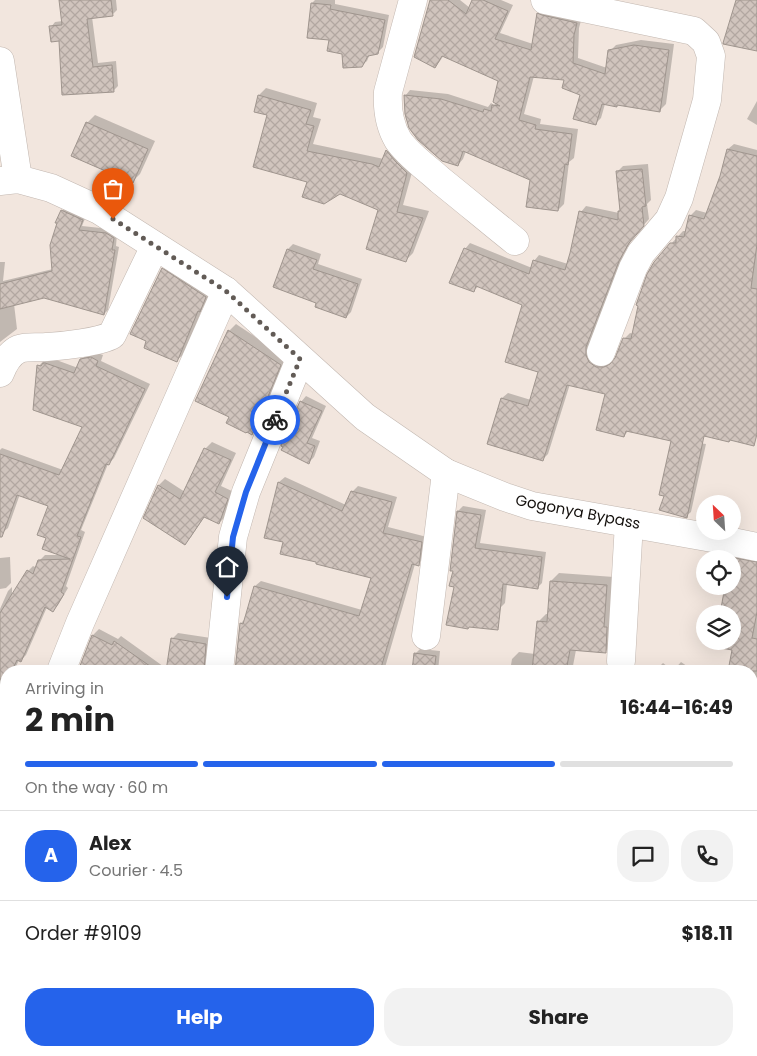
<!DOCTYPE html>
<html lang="en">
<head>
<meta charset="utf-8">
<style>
  body { margin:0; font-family:Poppins,sans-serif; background:#f2f2f2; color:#222; height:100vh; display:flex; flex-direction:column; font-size:19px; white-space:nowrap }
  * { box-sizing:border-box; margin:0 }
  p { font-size:16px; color:#767676 }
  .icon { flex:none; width:28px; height:28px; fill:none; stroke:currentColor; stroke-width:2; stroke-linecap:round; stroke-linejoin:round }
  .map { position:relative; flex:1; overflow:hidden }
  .sheet { position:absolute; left:0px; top:665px; width:758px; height:391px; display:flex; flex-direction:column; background:#fff; border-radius:20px 20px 0 0; box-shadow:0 5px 20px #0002 }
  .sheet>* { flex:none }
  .needle { width:32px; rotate:335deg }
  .tools { position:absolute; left:696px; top:495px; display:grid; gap:10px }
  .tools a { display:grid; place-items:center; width:45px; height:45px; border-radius:50%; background:#fff; box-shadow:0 5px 20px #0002; font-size:25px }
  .pin { position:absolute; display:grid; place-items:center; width:42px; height:42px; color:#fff; margin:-51px -21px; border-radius:50% 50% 50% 0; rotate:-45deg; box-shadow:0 0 5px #0007 }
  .pin .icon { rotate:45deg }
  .courier { position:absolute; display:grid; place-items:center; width:50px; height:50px; margin:-25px; border:4px solid #2563eb; border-radius:50%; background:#fff; color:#222; box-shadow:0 1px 6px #0007 }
  .summary em { font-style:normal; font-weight:700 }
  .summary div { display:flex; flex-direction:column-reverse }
  .summary { display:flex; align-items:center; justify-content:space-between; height:85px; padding:0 25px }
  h1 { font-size:32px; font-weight:700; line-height:38px }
  .bar { display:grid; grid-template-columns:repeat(4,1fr); gap:8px 5px; align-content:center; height:60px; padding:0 25px }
  .bar i { height:6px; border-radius:4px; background:#e0e0e0 }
  .bar .on { background:#2563eb }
  .bar p { grid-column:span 4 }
  .line { display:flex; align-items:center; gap:12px; padding:0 25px; border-top:1px solid #e0e0e0 }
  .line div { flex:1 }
  .round { display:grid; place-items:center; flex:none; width:52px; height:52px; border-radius:20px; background:#f2f2f2 }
  .cta { display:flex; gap:10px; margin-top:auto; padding:10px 25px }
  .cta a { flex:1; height:58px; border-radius:20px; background:#2563eb; color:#fff; font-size:20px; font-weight:700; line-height:58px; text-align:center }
  .cta a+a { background:#f2f2f2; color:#222 }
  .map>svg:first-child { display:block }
  .shadow { fill:#0003 }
  .building { fill:url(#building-cross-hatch); stroke:#9f958e }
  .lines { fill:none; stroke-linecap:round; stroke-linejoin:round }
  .minor-casing { stroke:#c2b7b0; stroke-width:29 }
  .minor { stroke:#fff; stroke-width:28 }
  .done { stroke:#625b56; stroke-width:5; stroke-dasharray:0 9 }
  .route { stroke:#2563eb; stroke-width:6 }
  .labels { text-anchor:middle; stroke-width:5; stroke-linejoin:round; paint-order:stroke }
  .street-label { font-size:15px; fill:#14100d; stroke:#fff }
</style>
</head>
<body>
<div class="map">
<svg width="757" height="1056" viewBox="0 0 757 1056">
  <defs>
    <pattern id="building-cross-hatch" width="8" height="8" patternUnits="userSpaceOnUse" patternTransform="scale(1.25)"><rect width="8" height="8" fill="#d0c4bd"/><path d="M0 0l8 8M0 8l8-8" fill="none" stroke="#b2a7a1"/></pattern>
  </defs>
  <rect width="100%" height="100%" fill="#f2e6de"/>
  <g class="shadow">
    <polygon points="61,0 116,0 117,10 113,14 92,17 98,63 116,61 118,86 113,91 60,40 51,27 55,22 63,21"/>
    <polygon points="315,0 335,0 335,4 389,15 383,47 377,53 370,54 367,61 361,66 343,53 330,39 312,3"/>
    <polygon points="431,0 460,0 470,8 473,0 501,0 513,5 500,33 533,44 538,13 544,8 582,17 579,28 578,58 607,68 610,51 616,45 641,40 674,44 666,104 660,110 618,104 605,104 601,118 596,123 581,94 566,79 534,76 524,114 541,119 540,124 578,129 574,158 569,162 564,204 558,210 531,180 466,151 463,159 458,165 405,96 410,90 448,94 488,107 491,103 494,105 497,102 500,80 444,55 440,61 435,67"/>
    <polygon points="266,88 317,103 313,117 321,119 313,144 384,159 387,151 394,144 414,165 403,205 429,211 413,253 406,260 379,209 309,181 269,114 256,111 259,95"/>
    <polygon points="757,101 757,125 747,119"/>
    <polygon points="95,115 155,141 140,174 133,181 87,123"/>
    <polygon points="734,144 757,150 757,424 629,430 624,436 607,393 570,384 548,454 543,459 502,398 508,393 531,400 540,371 524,304 479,286 473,291 465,249 470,243 532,268 534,261 539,255 568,264 581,212 586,206 619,213 619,212 621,209 617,172 623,166 648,164 651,200 647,204 649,219 634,236 624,254 591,340 609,362 615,360 624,339 630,333 634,334 671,244 683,231 686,231 690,216 696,210 707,213 721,176 728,149"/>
    <polygon points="66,207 86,216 82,226 110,229 117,234 116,246 119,247 108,310 104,314 44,297 14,304 17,329 0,342 0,262 5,262 3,281 53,269 62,211"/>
    <polygon points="293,244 321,254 318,264 362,279 351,312 346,317 318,302 275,287 288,249"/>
    <polygon points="169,263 212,290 206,304 203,307 184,354 177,360 148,341 163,269"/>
    <polygon points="236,324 287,358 259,426 252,433 230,416 229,331"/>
    <polygon points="97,353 103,355 101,361 150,384 114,458 108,464 81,530 85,532 66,586 68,588 58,605 52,611 47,607 26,655 20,661 19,660 14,671 6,671 6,793 0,795 0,609 8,591 12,587 12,596 28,571 33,566 37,568 39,561 45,555 62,555 48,537 50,505 20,494 8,528 2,533 0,532 0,450 2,448 63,470 84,426 39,366 44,360 46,361 51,358 78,368 81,360 87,354"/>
    <polygon points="306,396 326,406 312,438 320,441 314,457 309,462 301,402"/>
    <polygon points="676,440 706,444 691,512 686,516 665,495"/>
    <polygon points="212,442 236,453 221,486 234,492 226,516 219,523 205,516 191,537 184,544 145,518 159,485 165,479 185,492 205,449"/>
    <polygon points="285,477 346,505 352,492 358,486 397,497 388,527 427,537 424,558 418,564 415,564 384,671 308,671 310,653 308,652 300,671 236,671 241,623 246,618 255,586 261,581 362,610 372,577 284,542 265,537 279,482"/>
    <polygon points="463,506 486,510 480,543 546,552 542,583 537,588 507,584 505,603 500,608 455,586 454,570 458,511"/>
    <polygon points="736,553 757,557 757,710 751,708 751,671 730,671 734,649 732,641 732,559 731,558"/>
    <polygon points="10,557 11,583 6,588 0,589 0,558"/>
    <polygon points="559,573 614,577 613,644 605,652 576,650 572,671 510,671 512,659 519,652 535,654 538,622 546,614 549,614 551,581"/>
    <polygon points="99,629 118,639 121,636 167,669 172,639 178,633 211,638 210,671 79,671 93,635"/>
    <polygon points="420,649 440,651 438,671 413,671 415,654"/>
    <polygon points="681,662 694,671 655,671 663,663 673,671"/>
    <polygon points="0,863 6,864 6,918 0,920"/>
    <polygon points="751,871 757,872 757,905 751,904"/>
    <polygon points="751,943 757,944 757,1056 544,1056 514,1050 751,1050"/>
    <polygon points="6,990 6,1050 32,1050 33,1056 0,1056 0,991"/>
    <polygon points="93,1050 256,1050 255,1056 93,1056"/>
    <polygon points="292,1050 333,1050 333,1056 288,1056"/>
    <polygon points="347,1050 506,1050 505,1056 370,1056 370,1055"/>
  </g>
  <g class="building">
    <polygon points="59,0 111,0 113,16 87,19 93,67 112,65 114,92 62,95 59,41 51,42 49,26 62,25"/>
    <polygon points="430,0 448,0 466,14 472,0 483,0 508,11 495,39 531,50 537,13 542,15 577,23 574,35 573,63 605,74 608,50 634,45 669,50 660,112 617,105 617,107 602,104 596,125 573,119 580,95 562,88 564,80 530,77 519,120 536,125 535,129 572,134 568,165 565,164 558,211 526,207 530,180 463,151 458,166 442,161 418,140 409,128 405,114 404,95 441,99 483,112 484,109 491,111 492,105 500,106 493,102 498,81 442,56 435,68 414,57"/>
    <polygon points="736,0 757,0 757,51 723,44 723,43"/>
    <polygon points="311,3 331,5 330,9 385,20 378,54 368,56 362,67 343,68 342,54 327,51 329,40 307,38"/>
    <polygon points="258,95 311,110 306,124 314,126 307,151 372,164 379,167 386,150 395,161 407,173 397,212 423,218 406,262 366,249 378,210 340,194 324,204 302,197 307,182 253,167 267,115 254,112"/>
    <polygon points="86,122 148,149 133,183 71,156"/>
    <polygon points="727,149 757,156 757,244 751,288 757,289 757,434 754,446 730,440 729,442 704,436 687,518 659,510 664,496 659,495 671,441 626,431 624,437 596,430 605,394 567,385 543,461 487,444 501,398 528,406 538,372 505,362 522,305 476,286 474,292 449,283 464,248 529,274 533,260 565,270 570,253 579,211 618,220 618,211 620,211 616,171 642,169 646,206 642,207 644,226 629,243 619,261 586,347 586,355 589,362 596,367 604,367 610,364 615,358 623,338 631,339 638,306 636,305 647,274 654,262 670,243 676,243 676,236 684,237 689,215 704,219 720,176"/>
    <polygon points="61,210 83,220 79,230 106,233 114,238 112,250 115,250 104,315 44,298 0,309 0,284 52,271 50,245 57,223 55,223"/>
    <polygon points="287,249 317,260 313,269 358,284 346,318 315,307 316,303 273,287"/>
    <polygon points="162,268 206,297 200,312 198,311 177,362 144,348 146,341 130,334"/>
    <polygon points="228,330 281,365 252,435 247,432 246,433 226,423 229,417 195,401"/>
    <polygon points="91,357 98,361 96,366 145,389 109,465 106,464 77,536 81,537 61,592 64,594 53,612 45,607 21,662 17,660 12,671 6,671 6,684 0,699 0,613 27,570 33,574 38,560 70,559 42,549 46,538 37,535 48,506 17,495 2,537 0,537 0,454 59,475 82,427 33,410 37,365 41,366 43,363 45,363 74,373 80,359"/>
    <polygon points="300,401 322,411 307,443 315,446 309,464 281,450 283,447 281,446"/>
    <polygon points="204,448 231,460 215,492 228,499 219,524 204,517 185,545 143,518 158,485 180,499"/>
    <polygon points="278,482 342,511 351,491 392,502 383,533 422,542 419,566 412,564 380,671 235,671 240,623 243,624 254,586 359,616 371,578 316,564 316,562 280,554 283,542 264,538"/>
    <polygon points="457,511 481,515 475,548 542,557 538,589 503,584 498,630 469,627 468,629 446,625 454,587 449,586 453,571 450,571"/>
    <polygon points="730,557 757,562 757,612 752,638 757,639 757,671 728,671 732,650 721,648 722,641 732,641 732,614 720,614 725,586 724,586 732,586 732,559 730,559"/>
    <polygon points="550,581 607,585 604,627 607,627 606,653 570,650 566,671 532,671 537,621 547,622"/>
    <polygon points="92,635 112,645 114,641 157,671 78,671"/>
    <polygon points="171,638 206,644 204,671 166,671"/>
    <polygon points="414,653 436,656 434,671 412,671"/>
  </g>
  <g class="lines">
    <g class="minor-casing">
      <g id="minor">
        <path d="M413,0L388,92C387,109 389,125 398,140C408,155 427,168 440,180C465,200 490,221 515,241"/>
        <polyline points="545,0 694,31 706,42 711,56 707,100 679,198 669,220 641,253 633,268 601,352"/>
        <polyline points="0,61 18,179"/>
        <polyline points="0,181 18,179 51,188 99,210 226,291 365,417 446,473 505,497 532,506 718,539 757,547"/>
        <path d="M0,373C4,363 10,353 19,349C28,346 38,348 47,347C63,346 100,342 112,335L155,246"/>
        <polyline points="426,636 446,473"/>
        <polyline points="621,661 629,523"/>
        <polyline points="61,671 80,623 226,291"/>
        <polyline points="219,671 233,537 246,492 300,359"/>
        <polyline points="751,833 757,807"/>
        <polyline points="0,854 6,852"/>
        <polyline points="751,931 757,932"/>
        <polyline points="67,1056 69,1050"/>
      </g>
    </g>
    <use href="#minor" class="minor"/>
  </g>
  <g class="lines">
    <polyline class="done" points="113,219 226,291 300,359 275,420"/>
    <polyline class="route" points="227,597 233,537 246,492 275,420"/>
  </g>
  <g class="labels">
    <g class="street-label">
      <text transform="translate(578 512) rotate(11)" y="5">Gogonya Bypass</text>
    </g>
  </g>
</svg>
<div class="tools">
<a><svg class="needle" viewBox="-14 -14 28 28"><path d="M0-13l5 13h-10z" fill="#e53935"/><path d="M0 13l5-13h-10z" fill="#767676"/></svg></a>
<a><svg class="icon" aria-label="locate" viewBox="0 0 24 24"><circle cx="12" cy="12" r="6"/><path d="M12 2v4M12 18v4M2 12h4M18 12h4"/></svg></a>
<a><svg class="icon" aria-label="layers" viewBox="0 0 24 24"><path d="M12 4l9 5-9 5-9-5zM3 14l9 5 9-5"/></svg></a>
</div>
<div class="pin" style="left:113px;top:219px;background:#ea580c"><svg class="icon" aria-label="bag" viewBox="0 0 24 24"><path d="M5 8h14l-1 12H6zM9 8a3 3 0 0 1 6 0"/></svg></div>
<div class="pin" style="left:227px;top:597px;background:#1f2937"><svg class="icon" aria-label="home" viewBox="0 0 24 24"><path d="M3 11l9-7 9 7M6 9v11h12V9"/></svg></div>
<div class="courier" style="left:275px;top:420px"><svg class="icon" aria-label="bike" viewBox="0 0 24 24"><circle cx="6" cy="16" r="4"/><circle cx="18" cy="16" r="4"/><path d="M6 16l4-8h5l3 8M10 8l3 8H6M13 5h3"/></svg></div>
<section class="sheet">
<div class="summary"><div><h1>2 min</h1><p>Arriving in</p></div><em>16:44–16:49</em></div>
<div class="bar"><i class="on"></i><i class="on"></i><i class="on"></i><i></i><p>On the way · 60 m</p></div>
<div class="line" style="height:90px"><b class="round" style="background:#2563eb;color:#fff">A</b><div><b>Alex</b><p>Courier · 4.5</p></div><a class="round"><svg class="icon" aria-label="chat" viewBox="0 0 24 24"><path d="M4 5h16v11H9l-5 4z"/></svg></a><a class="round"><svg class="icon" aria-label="phone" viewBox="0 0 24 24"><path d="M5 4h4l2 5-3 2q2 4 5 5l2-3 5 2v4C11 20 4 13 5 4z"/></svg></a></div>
<div class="line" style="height:65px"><div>Order #9109</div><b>$18.11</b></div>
<div class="cta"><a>Help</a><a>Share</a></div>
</section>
</div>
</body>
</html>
